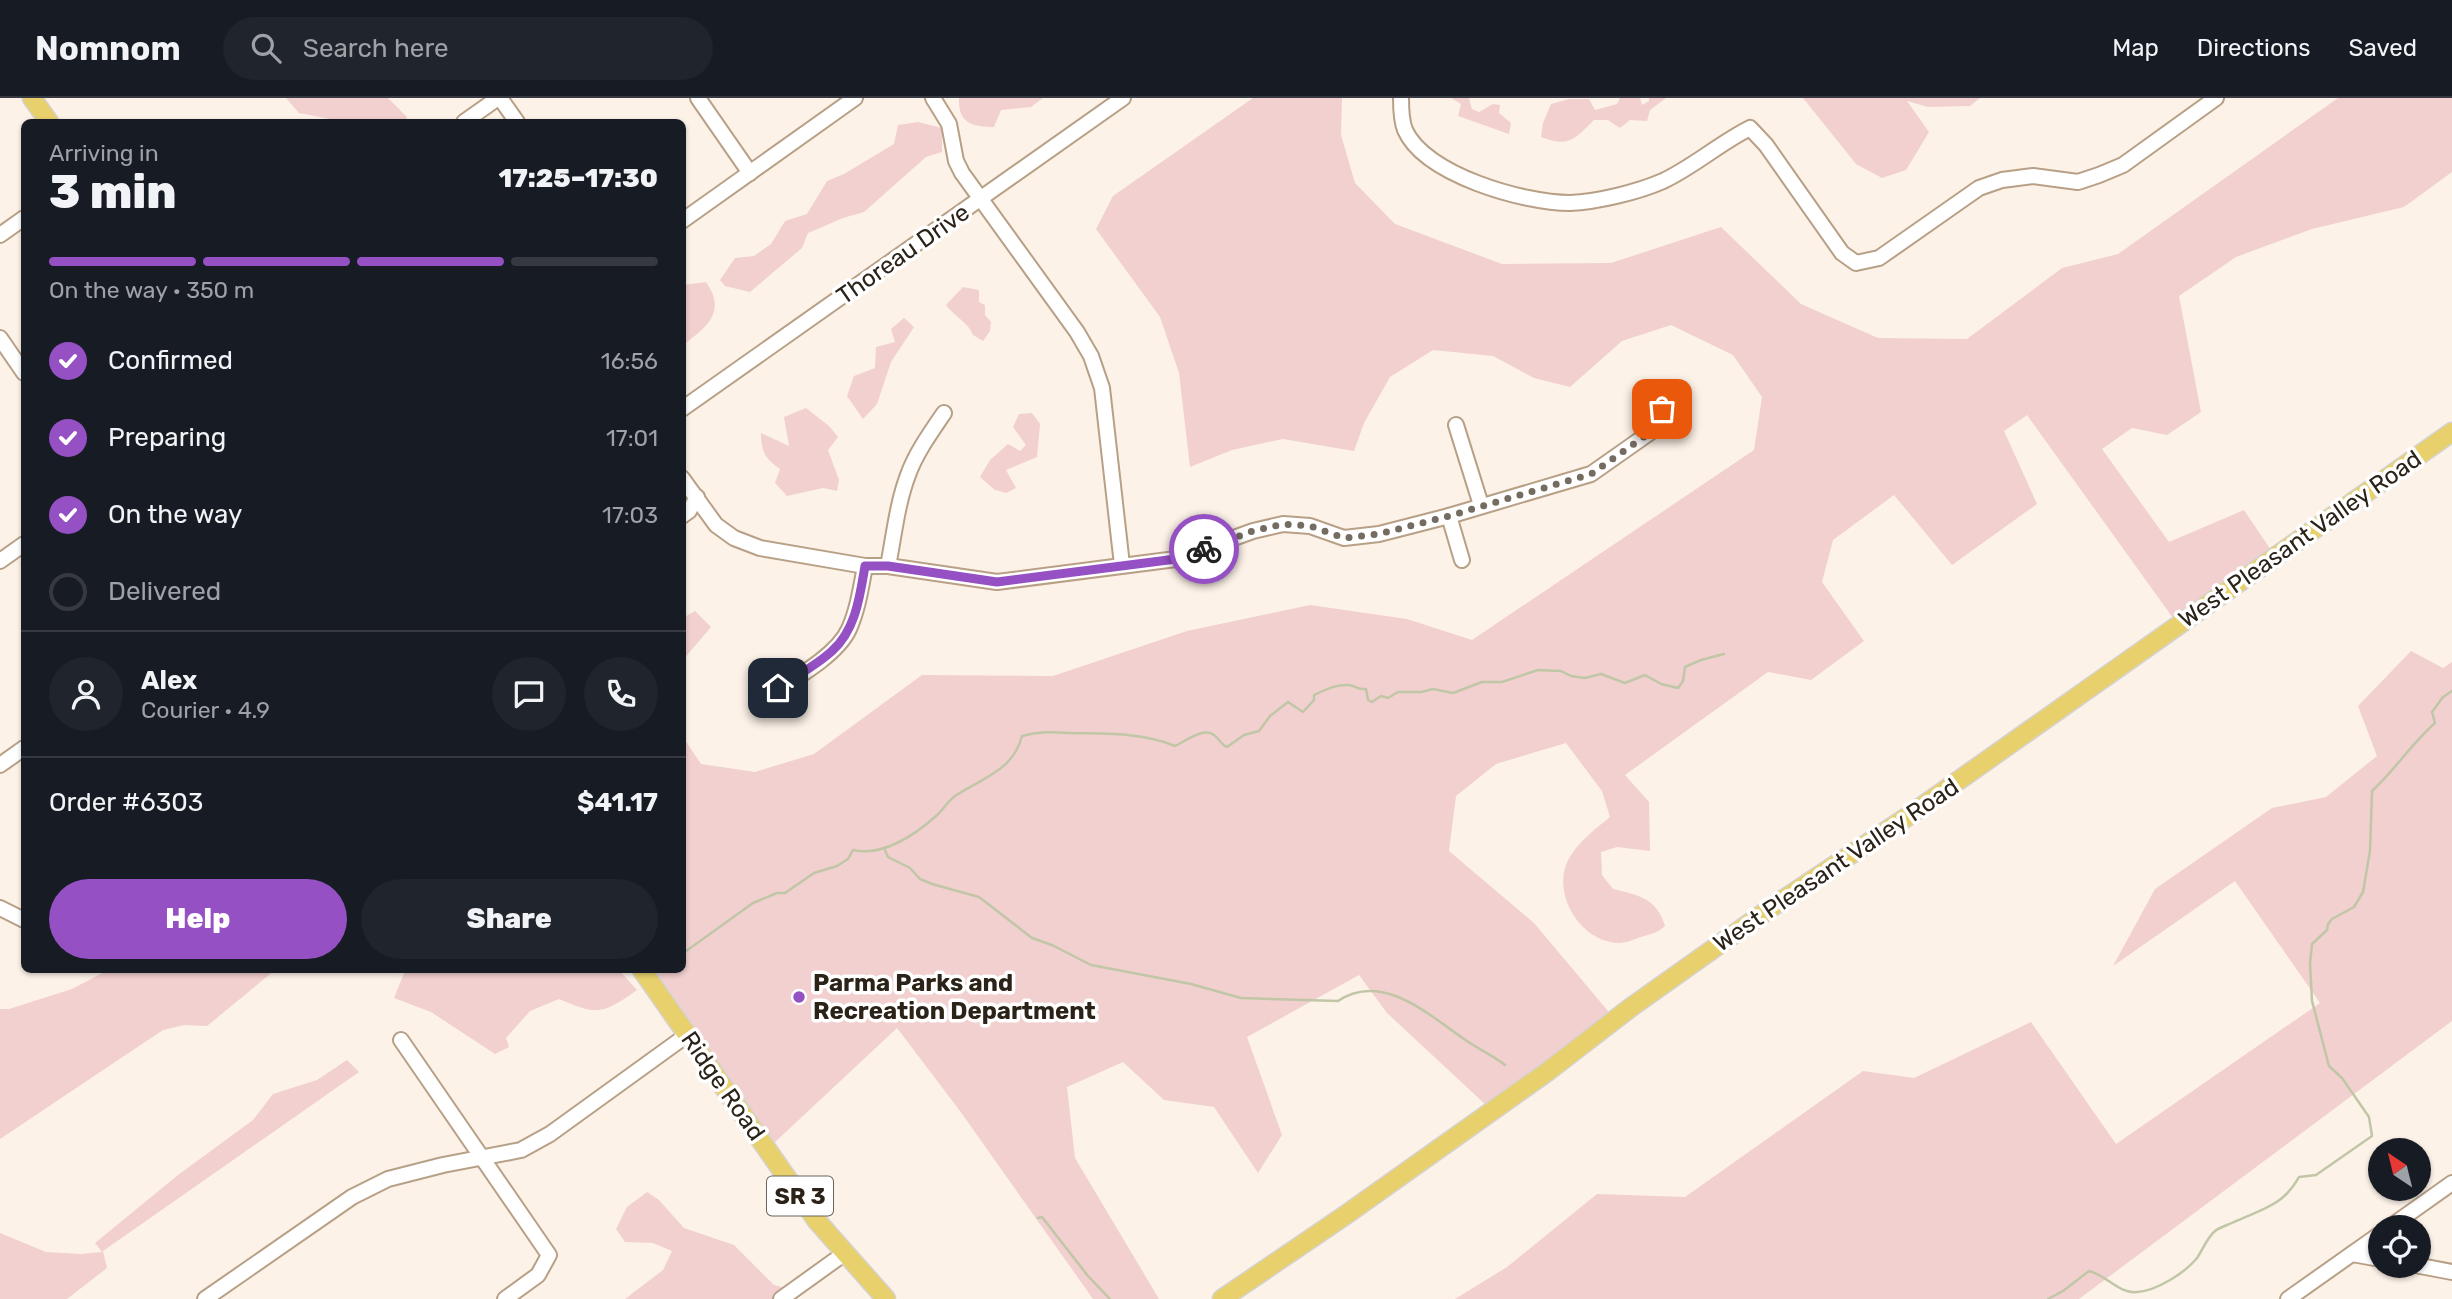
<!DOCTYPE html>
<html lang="en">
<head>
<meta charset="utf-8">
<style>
  body { margin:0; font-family:Rubik,sans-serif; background:#20242c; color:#f1f3f6; height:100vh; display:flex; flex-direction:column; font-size:26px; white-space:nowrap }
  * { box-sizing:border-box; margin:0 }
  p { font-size:23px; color:#9ea1a6 }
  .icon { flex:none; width:38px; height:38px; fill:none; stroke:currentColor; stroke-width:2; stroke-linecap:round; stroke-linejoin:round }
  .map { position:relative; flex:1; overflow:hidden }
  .panel { position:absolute; left:21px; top:21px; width:665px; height:854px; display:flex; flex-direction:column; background:#171b24; border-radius:10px; box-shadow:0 2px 5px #0004 }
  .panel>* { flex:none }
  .needle { width:46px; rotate:325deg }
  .buttons { position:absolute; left:2368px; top:1040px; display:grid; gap:14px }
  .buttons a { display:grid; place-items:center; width:63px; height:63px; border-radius:50%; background:#171b24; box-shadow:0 2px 5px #0004; font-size:35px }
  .pin { position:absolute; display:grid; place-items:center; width:60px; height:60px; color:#fff; margin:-30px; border-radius:14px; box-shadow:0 4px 10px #0006 }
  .courier { position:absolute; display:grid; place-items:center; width:70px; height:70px; margin:-35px; border:5px solid #9550c4; border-radius:50%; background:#fff; color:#222; box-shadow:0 2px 9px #0007 }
  .overview em { font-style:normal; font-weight:800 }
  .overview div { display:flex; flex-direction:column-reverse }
  .overview { display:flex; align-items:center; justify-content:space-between; height:119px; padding:0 28px }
  h1 { font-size:46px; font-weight:800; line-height:52px }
  .bar { display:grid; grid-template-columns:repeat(4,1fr); gap:10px 7px; align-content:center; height:84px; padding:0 28px }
  .bar i { height:9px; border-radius:5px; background:#363941 }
  .bar .on { background:#9550c4 }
  .bar p { grid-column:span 4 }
  .line { display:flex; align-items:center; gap:18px; padding:0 28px; border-top:2px solid #363941 }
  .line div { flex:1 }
  .round { display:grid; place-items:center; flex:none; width:74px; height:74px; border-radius:37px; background:#20242c }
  ol { padding:0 28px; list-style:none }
  li { display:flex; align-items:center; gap:21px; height:77px }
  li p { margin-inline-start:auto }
  li .icon { padding:7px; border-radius:50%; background:#9550c4; color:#fff; stroke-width:4 }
  li:last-child { color:#9ea1a6 }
  li i { width:38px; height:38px; border:4px solid #363941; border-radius:50% }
  .cta { display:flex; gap:14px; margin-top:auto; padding:14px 28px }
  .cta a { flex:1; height:80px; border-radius:42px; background:#9550c4; color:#fff; font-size:28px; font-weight:800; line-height:80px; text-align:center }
  .cta a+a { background:#20242c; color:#f1f3f6 }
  header { display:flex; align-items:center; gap:42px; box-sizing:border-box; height:98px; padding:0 35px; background:#171b24; border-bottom:2px solid #363941 }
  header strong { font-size:33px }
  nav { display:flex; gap:38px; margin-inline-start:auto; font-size:24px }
  .search { width:490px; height:63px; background:#20242c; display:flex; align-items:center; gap:18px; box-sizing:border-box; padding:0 24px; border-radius:38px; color:#9ea1a6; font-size:26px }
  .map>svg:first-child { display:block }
  .green { fill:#f1d0cf }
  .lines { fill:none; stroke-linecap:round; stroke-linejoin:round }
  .stream { stroke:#c1c6a7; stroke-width:2.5 }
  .minor-casing { stroke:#b8a086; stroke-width:18 }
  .major-casing { stroke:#d5d3d1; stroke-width:21 }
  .minor { stroke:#fff; stroke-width:14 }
  .major { stroke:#e8d06d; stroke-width:18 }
  .done { stroke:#746b61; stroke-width:7; stroke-dasharray:0 12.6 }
  .route { stroke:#9550c4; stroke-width:9 }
  .poi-dot { fill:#9550c4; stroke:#fff; stroke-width:2.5 }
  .labels { text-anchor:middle; stroke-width:7; stroke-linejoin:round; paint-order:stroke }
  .shield { fill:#fff; stroke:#6b645d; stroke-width:2 }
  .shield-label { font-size:23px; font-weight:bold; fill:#2b2218 }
  .street-label { font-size:24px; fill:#2b2218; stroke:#fff }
  .poi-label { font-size:24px; font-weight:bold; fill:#2b2218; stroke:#fff; text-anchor:start }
</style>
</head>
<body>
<header>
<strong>Nomnom</strong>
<div class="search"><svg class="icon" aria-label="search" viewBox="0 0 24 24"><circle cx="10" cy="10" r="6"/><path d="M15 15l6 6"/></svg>Search here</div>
<nav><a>Map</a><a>Directions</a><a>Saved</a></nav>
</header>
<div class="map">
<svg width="2452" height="1201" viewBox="0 0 2452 1201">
  <rect width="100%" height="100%" fill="#fdf2e8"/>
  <g class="green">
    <polygon points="286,0 388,0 407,19 405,24 331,24 330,21 299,15"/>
    <path d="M959,0H1043L1031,9L1001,12L994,29C972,29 958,25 959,0Z"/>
    <path d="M1253,0H1342L1341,37L1355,85L1395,126L1502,166L1611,165L1721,129L1801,206L1878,240L1967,241L2062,170L2118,156L2338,0H2452V74L2404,109L2312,131L2236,159L2179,198L2201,314L2167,337L2132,330L2102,351L2169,444L2244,412L2271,452L2173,520L2027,317L2004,333L2037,406L1952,467L1894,397L1833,442L1822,484L1864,543L1811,582L1768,574L1625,677L1649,704L1650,753L1617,749L1601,754L1602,777L1613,791C1638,797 1657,800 1665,828C1658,835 1650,836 1641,839C1635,841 1626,845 1620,845C1582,845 1554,800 1566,767C1574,747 1594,732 1610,719L1602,693L1566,645L1496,666L1456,698L1449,753L1534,825L1613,919L1486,1007L1387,915L1359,877L1247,939L1282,1037L1258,1075L1214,1009L1164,1002L1123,964L1067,989L1075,1060L1159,1201H1093L960,1013L897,930L773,1046L652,872H682L683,639L701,666L755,674L814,656L922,577L1053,578L1187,533L1310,507L1407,521L1472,542L1754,352L1762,299L1733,257L1671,227L1622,243L1570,289L1534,280L1493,258L1433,252L1390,279L1364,325L1354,353L1283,341L1232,352L1190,369L1179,275L1160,219L1096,131L1113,98Z"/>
    <polygon points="1451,0 1469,0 1472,11 1479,14 1493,6 1500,7 1499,15 1511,25 1509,36 1458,18 1461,6"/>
    <path d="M1620,0H1640L1642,7L1649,3V0H1666L1650,12L1647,23L1630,22L1620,30L1608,22H1594C1575,41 1568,50 1541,39L1543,25L1551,6L1569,1H1589L1595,12L1617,6Z"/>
    <polygon points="1803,0 1980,0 1970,8 1928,9 1907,3 1929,34 1906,72 1882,80 1856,66"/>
    <polygon points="918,24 942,30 942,54 926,59 864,114 843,120 808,135 802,150 750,194 725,188 720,182 735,160 754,158 771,146 785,123 807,116 827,83 844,76 894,46 898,27"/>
    <path d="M706,184C727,214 707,229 683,247V187Z"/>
    <path d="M963,189L979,192V204L985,207V217L991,224L990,233L983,243L973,237C969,225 954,218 946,207Z"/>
    <polygon points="904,220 914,229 891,264 877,306 863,321 847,298 854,278 875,270 876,249 895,244 891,231"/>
    <path d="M806,310L829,328L838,339L828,352L839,382L837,393L823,390L787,398L775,385L780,371C765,361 761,353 761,335L789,348L784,319Z"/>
    <polygon points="1032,315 1040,326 1037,359 1006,372 1016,390 1006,395 995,392 980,379 990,362 1008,346 1020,353 1026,347 1013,329 1019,316"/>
    <polygon points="695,513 711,529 683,562 683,520"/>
    <polygon points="2411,553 2443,570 2452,564 2452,923 2079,1201 1455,1201 1507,1169 1597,1096 1685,1099 1863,973 1914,980 2031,924 2116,1046 2320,905 2235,783 2113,868 2155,791 2272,710 2326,699 2377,658 2358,608"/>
    <polygon points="108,872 275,872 207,928 184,927 163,932 0,1041 0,911 9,911 72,891"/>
    <path d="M414,872H619L637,892C603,916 598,918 559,901L530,913L506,940L509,949L495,956L431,914L394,900L404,875Z"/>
    <polygon points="347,962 359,974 103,1153 107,1170 67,1201 0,1201 0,1135 46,1154 81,1156 102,1154 95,1145 178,1077 253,1022 273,996 317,982"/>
    <polygon points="647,1094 659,1102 684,1130 734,1147 774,1187 791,1192 796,1201 625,1201 663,1172 672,1153 653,1145 625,1144 616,1131 627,1109"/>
  </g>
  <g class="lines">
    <g class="stream">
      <path d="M884,750L888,759L910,770L920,781L932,786L979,799L1032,840L1052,847L1091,867L1191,886L1241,900L1338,903C1382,873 1429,917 1464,941C1478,951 1492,957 1505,967"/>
      <path d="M682,856L753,805L777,795H785L814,775L837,768L848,761L853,752C882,759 915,737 936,718C943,712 947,704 955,698C982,680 1013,673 1022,638C1039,633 1053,634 1071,635C1106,636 1142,634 1175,648C1186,643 1203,629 1214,637C1220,641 1220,646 1227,649L1244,637L1259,633L1270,618L1288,604L1303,614L1314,602V597C1325,592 1336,586 1349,587C1357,588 1357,592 1366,591L1368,602L1372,604L1381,598L1388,600L1398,594H1421L1433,591L1453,595L1482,584H1502L1538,572L1561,573L1571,578L1585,580L1601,576L1625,585L1645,577L1661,586L1678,590L1683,583L1685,569L1701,562L1724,556"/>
      <polyline points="1038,1120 1042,1119 1088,1178 1110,1201"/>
      <path d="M2048,1201L2063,1193L2089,1173C2106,1177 2119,1196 2137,1194C2156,1193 2185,1175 2197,1160C2203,1151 2207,1140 2215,1133C2220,1129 2228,1127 2234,1124C2262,1111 2283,1108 2299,1079L2316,1077L2372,1038L2369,1019L2342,980L2329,968L2312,903L2310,865L2312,846L2327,832L2328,826L2332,821L2354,809L2363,794L2370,753L2372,693C2395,672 2411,646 2435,625L2432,614L2443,599L2452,593"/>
    </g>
    <g class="minor-casing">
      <g id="minor">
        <polyline points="500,0 517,24"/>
        <polyline points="698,0 750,75"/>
        <polyline points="933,0 949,26 956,63 962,75 1077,234 1091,258 1102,290 1122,467"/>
        <path d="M1401,0C1401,10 1401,22 1405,32C1425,77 1524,105 1570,105C1597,104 1638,94 1663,83C1693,69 1720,45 1750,30L1766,47L1842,155L1856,165L1879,160L1979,90L2002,82L2033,78L2078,84L2099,77L2123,67L2216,0"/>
        <polyline points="464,24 498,0"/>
        <polyline points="682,123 855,0"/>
        <polyline points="0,137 24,120"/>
        <polyline points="0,240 24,275"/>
        <polyline points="682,311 1123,0"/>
        <polyline points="1456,327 1481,407"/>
        <polyline points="682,380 716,427 734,440 760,450 865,468 888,468 997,484 1176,461 1253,433 1283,426 1310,428 1344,440 1379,436 1449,418 1591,376 1655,331 1662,311"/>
        <polyline points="682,418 689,413 697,399"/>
        <polyline points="1449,418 1462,462"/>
        <polyline points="0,463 24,446"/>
        <path d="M888,468C894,438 897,406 908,377C916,355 931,334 944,315"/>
        <path d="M760,603C786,585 836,560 849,531C858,511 861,489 865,468"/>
        <polyline points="0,667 24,650"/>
        <polyline points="0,810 24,822"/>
        <polyline points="401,942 549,1157 538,1177 505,1201"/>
        <polyline points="2390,1129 2452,1085"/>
        <polyline points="2352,1156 2380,1161"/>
        <polyline points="2415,1167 2452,1174"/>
        <polyline points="205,1201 352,1099 388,1081 443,1067 521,1052 550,1036 687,937"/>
        <polyline points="781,1201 845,1155"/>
        <polyline points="2288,1201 2380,1136"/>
      </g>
    </g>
    <g class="major-casing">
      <g id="major">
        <polyline points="32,0 49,24"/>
        <polyline points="642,872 817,1123 886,1201"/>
        <polyline points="1222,1201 1347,1116 1547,974 1630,910 1775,807 1904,721 2452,334"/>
      </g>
    </g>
    <use href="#minor" class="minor"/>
    <use href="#major" class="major"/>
  </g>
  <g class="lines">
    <polyline class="done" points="1204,451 1253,433 1283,426 1310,428 1344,440 1379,436 1449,418 1591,376 1655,331 1662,311"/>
    <path class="route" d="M778,590C796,578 817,567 832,553C856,532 860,497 865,468H888L997,484L1176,461L1204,451"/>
  </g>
  <circle class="poi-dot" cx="799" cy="899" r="7"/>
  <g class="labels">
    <rect class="shield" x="767" y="1078.5" width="66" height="39" rx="5"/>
    <g class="shield-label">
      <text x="800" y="1106">SR 3</text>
    </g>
    <g class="street-label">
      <text transform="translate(903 156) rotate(-35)" y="8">Thoreau Drive</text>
      <text transform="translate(2300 441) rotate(-35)" y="8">West Pleasant Valley Road</text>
      <text transform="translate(1836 767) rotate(-34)" y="8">West Pleasant Valley Road</text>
      <text transform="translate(723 988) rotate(55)" y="8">Ridge Road</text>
    </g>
    <g class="poi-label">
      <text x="813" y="893">Parma Parks and<tspan x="813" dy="28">Recreation Department</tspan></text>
    </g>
  </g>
</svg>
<div class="buttons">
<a><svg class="needle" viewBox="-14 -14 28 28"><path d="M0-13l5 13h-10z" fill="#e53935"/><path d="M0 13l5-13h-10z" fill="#9ea1a6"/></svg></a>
<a><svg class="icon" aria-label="locate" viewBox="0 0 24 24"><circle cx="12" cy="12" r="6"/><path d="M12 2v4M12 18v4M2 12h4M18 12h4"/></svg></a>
</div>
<div class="pin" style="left:1662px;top:311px;background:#ea580c"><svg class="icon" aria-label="bag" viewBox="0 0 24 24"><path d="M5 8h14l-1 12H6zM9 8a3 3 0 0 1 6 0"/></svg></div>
<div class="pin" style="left:778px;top:590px;background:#1f2937"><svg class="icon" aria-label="home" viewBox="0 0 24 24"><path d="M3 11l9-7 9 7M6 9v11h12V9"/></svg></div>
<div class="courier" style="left:1204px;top:451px"><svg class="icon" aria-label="bike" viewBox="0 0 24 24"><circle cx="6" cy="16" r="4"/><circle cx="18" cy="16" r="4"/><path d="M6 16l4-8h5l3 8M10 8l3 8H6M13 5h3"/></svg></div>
<section class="panel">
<div class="overview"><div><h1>3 min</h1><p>Arriving in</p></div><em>17:25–17:30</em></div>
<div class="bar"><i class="on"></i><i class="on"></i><i class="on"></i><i></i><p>On the way · 350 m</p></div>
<ol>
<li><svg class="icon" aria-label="check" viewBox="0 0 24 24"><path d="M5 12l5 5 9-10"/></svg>Confirmed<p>16:56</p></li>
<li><svg class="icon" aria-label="check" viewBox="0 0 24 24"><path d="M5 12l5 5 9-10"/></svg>Preparing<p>17:01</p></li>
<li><svg class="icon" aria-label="check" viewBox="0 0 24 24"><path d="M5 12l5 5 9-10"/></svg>On the way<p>17:03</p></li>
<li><i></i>Delivered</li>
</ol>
<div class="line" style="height:126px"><a class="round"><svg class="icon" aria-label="person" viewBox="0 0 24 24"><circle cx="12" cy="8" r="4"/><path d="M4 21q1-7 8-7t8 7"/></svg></a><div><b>Alex</b><p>Courier · 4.9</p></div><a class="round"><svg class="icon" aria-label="chat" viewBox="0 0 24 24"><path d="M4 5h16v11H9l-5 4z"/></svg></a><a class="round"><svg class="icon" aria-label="phone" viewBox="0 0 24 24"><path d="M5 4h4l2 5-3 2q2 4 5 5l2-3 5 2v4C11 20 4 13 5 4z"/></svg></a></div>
<div class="line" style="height:91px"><div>Order #6303</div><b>$41.17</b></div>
<div class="cta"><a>Help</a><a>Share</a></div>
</section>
</div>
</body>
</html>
